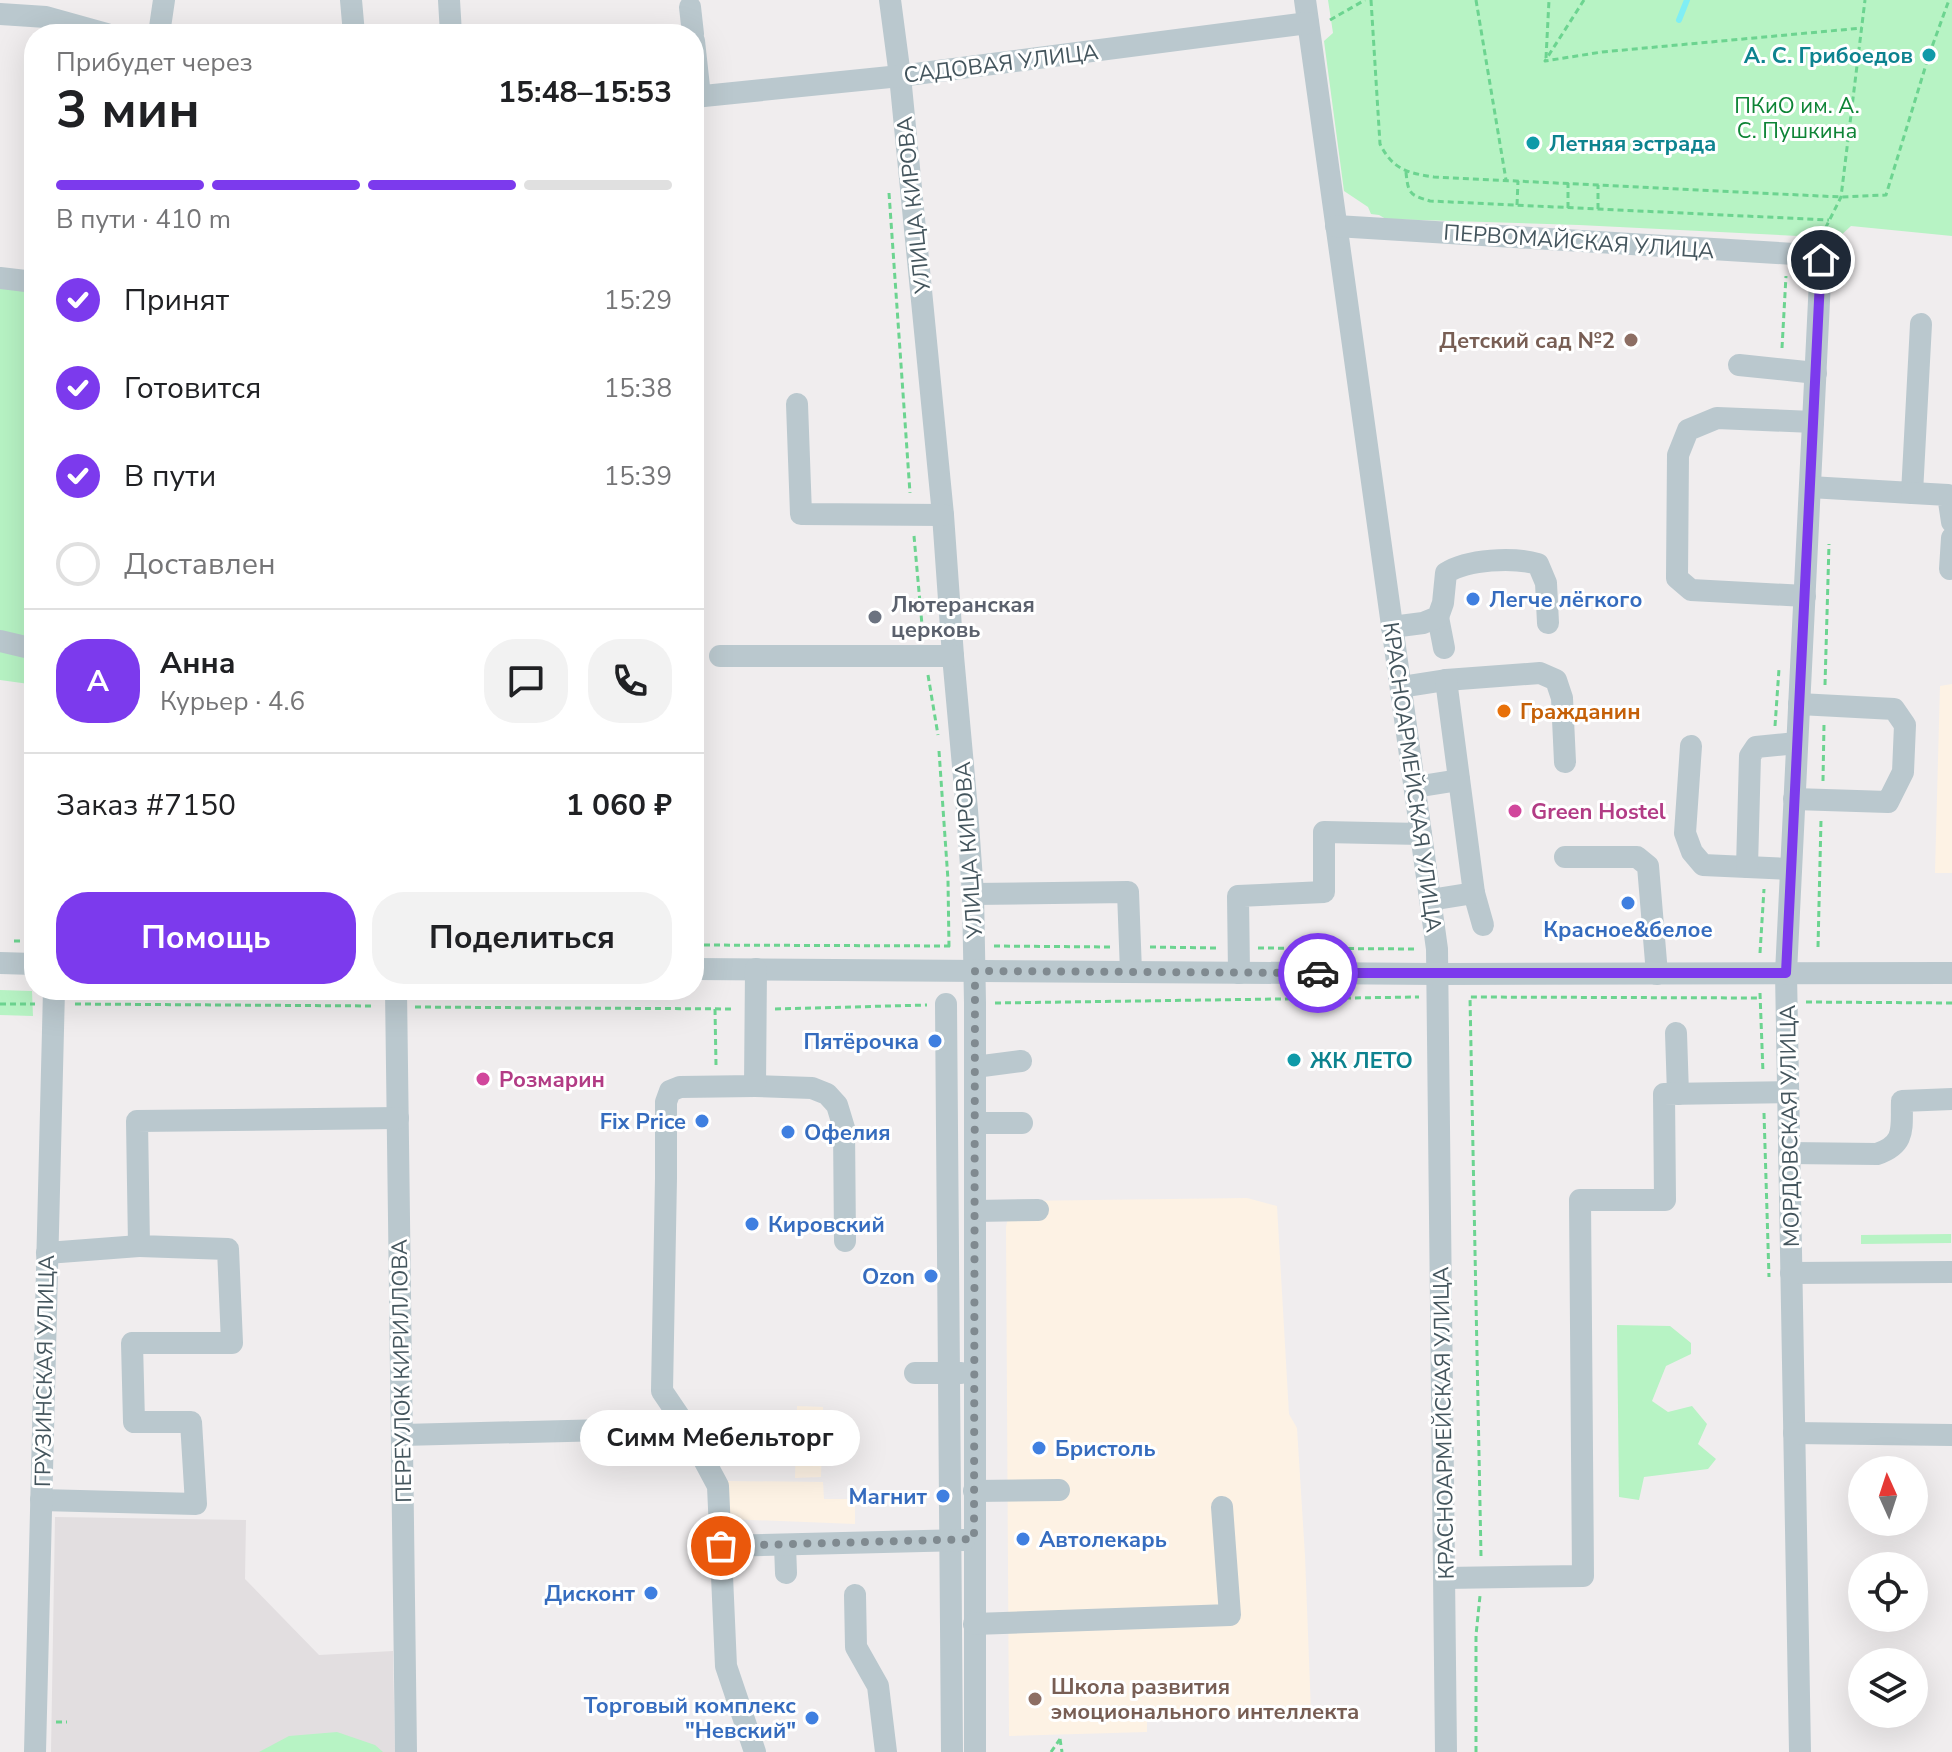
<!DOCTYPE html>
<html lang="ru">
<head>
<meta charset="utf-8">
<style>
  body { margin:0; font-family:"Nunito Sans",sans-serif; background:#f2f2f2; color:#202124; height:100vh; display:flex; flex-direction:column; font-size:30px; white-space:nowrap }
  * { box-sizing:border-box; margin:0 }
  p { font-size:26px; color:#757577 }
  .icon { flex:none; width:44px; height:44px; fill:none; stroke:currentColor; stroke-width:2; stroke-linecap:round; stroke-linejoin:round }
  .map { position:relative; flex:1; overflow:hidden }
  .side { position:absolute; left:24px; top:24px; width:680px; height:976px; display:flex; flex-direction:column; background:#fff; border-radius:32px; box-shadow:0 8px 32px #0002 }
  .side>* { flex:none }
  .needle { width:52px; rotate:357deg }
  .controls { position:absolute; left:1848px; top:1456px; display:grid; gap:16px }
  .controls a { display:grid; place-items:center; width:80px; height:80px; border-radius:50%; background:#fff; box-shadow:0 8px 32px #0002; font-size:40px }
  .pin { position:absolute; display:grid; place-items:center; width:68px; height:68px; color:#fff; margin:-34px; border:4px solid #fff; border-radius:50%; box-shadow:0 2px 8px #0007 }
  .courier { position:absolute; display:grid; place-items:center; width:80px; height:80px; margin:-40px; border:6px solid #7c3aed; border-radius:50%; background:#fff; color:#222; box-shadow:0 2px 10px #0007 }
  .bubble { position:absolute; height:56px; border-radius:28px; background:#fff; box-shadow:0 8px 32px #0002; font-size:26px; font-weight:700; line-height:56px; text-align:center }
  .head em { font-style:normal; font-weight:700 }
  .head div { display:flex; flex-direction:column-reverse }
  .head { display:flex; align-items:center; justify-content:space-between; height:136px; padding:0 32px }
  h1 { font-size:52px; font-weight:700; line-height:60px }
  .bar { display:grid; grid-template-columns:repeat(4,1fr); gap:12px 8px; align-content:center; height:96px; padding:0 32px }
  .bar i { height:10px; border-radius:6px; background:#e0e0e0 }
  .bar .current { background:#7c3aed }
  .bar p { grid-column:span 4 }
  .line { display:flex; align-items:center; gap:20px; padding:0 32px; border-top:2px solid #e0e0e0 }
  .line div { flex:1 }
  .round { display:grid; place-items:center; flex:none; width:84px; height:84px; border-radius:32px; background:#f2f2f2 }
  ol { padding:0 32px; list-style:none }
  li { display:flex; align-items:center; gap:24px; height:88px }
  li p { margin-inline-start:auto }
  li .icon { padding:8px; border-radius:50%; background:#7c3aed; color:#fff; stroke-width:4 }
  li:last-child { color:#757577 }
  li i { width:44px; height:44px; border:4px solid #e0e0e0; border-radius:50% }
  .primary-button { display:flex; gap:16px; margin-top:auto; padding:16px 32px }
  .primary-button a { flex:1; height:92px; border-radius:32px; background:#7c3aed; color:#fff; font-size:32px; font-weight:700; line-height:92px; text-align:center }
  .primary-button a+a { background:#f2f2f2; color:#202124 }
  .map>svg:first-child { display:block }
  .commercial { fill:#fdf2e4 }
  .education { fill:#e2dee0 }
  .green { fill:#b7f3c4 }
  .lines { fill:none; stroke-linecap:round; stroke-linejoin:round }
  .stream { stroke:#80eef4; stroke-width:6 }
  .path { stroke:#6cd490; stroke-width:3; stroke-dasharray:6 4; stroke-linecap:butt }
  .minor { stroke:#bac8ce; stroke-width:22 }
  .done { stroke:#808a90; stroke-width:8; stroke-dasharray:0 14.4 }
  .route { stroke:#7c3aed; stroke-width:10 }
  .culture-dot { fill:#0f9aa8; stroke:#fff; stroke-width:3 }
  .education-dot { fill:#8d6e63; stroke:#fff; stroke-width:3 }
  .shop-dot { fill:#3f7fe0; stroke:#fff; stroke-width:3 }
  .worship-dot { fill:#6b7280; stroke:#fff; stroke-width:3 }
  .food-dot { fill:#e8710a; stroke:#fff; stroke-width:3 }
  .hotel-dot { fill:#d1479c; stroke:#fff; stroke-width:3 }
  .labels { text-anchor:middle; stroke-width:6; stroke-linejoin:round; paint-order:stroke }
  .culture-label { font-size:22px; font-weight:bold; fill:#0d838f; stroke:#fff; text-anchor:start }
  .street-label { font-size:22px; fill:#44555d; stroke:#fff }
  .park-label { font-size:22px; fill:#0e8436; stroke:#fff }
  .education-label { font-size:22px; font-weight:bold; fill:#785e54; stroke:#fff; text-anchor:end }
  .shop-label { font-size:22px; font-weight:bold; fill:#366cbe; stroke:#fff; text-anchor:end }
  .worship-label { font-size:22px; font-weight:bold; fill:#5b616d; stroke:#fff; text-anchor:start }
  .food-label { font-size:22px; font-weight:bold; fill:#c56008; stroke:#fff; text-anchor:start }
  .hotel-label { font-size:22px; font-weight:bold; fill:#b23c85; stroke:#fff; text-anchor:start }
</style>
</head>
<body>
<div class="map">
<svg width="1952" height="1752" viewBox="0 0 1952 1752">
  <rect width="100%" height="100%" fill="#f0edee"/>
  <g class="commercial">
    <polygon points="1952,684 1952,873 1935,873 1940,686"/>
    <polygon points="1247,1198 1277,1206 1289,1414 1297,1428 1305,1556 1311,1712 1147,1719 1147,1732 1009,1736 1006,1227 1012,1201"/>
    <polygon points="797,1406 823,1407 821,1477 795,1478"/>
    <polygon points="727,1481 823,1482 824,1499 855,1499 855,1524 727,1519"/>
  </g>
  <polygon class="education" points="55,1517 246,1520 245,1579 319,1655 393,1651 395,1752 51,1752"/>
  <g class="green">
    <polygon points="1328,0 1952,0 1952,236 1851,226 1838,238 1579,225 1386,219 1379,215 1371,214 1368,207 1344,191 1324,41 1333,33"/>
    <polygon points="0,287 34,291 34,651 29,684 0,680"/>
    <polygon points="0,990 32,991 33,1016 0,1015"/>
    <polygon points="1951,1234 1951,1243 1861,1244 1861,1235"/>
    <polygon points="1617,1325 1670,1326 1691,1343 1691,1354 1666,1366 1652,1401 1668,1412 1692,1406 1707,1424 1698,1444 1716,1459 1708,1469 1644,1477 1639,1500 1619,1497"/>
    <polygon points="337,1732 375,1745 383,1752 259,1752 289,1736"/>
  </g>
  <g class="lines">
    <polyline class="stream" points="1679,20 1687,0"/>
    <g class="path">
      <path d="M1371,0L1380,144C1393,170 1408,173 1434,177L1841,197L1886,195L1929,55L1949,0"/>
      <polyline points="1476,0 1506,180"/>
      <polyline points="1584,0 1545,61 1602,52 1862,28"/>
      <polyline points="1330,20 1365,0"/>
      <polyline points="1546,58 1549,0"/>
      <path d="M1406,172C1408,194 1410,195 1430,201L1829,220"/>
      <polyline points="889,193 910,493"/>
      <polyline points="1517,205 1518,181"/>
      <polyline points="1568,208 1568,183"/>
      <polyline points="1598,209 1598,185"/>
      <polyline points="1821,237 1841,197 1865,0"/>
      <polyline points="1782,348 1786,276"/>
      <polyline points="914,536 923,636"/>
      <polyline points="928,675 938,735"/>
      <polyline points="1825,685 1829,544"/>
      <polyline points="1775,726 1779,669"/>
      <polyline points="939,751 948,880 949,947"/>
      <polyline points="1823,781 1824,724"/>
      <polyline points="14,941 34,941"/>
      <polyline points="694,945 954,946"/>
      <polyline points="994,946 1110,947"/>
      <polyline points="1150,947 1218,948"/>
      <polyline points="1818,947 1821,820"/>
      <polyline points="1258,948 1418,949"/>
      <polyline points="1760,953 1764,889"/>
      <polyline points="1760,993 1763,1073"/>
      <polyline points="1806,1002 1952,1003"/>
      <polyline points="995,1003 1419,997"/>
      <polyline points="0,1004 35,1004"/>
      <polyline points="75,1004 375,1006"/>
      <polyline points="415,1007 735,1009"/>
      <polyline points="715,1009 716,1065"/>
      <polyline points="775,1009 927,1005"/>
      <polyline points="1764,1113 1769,1277"/>
      <polyline points="1481,1556 1470,997 1759,998"/>
      <polyline points="56,1722 67,1722"/>
      <polyline points="1060,1739 1062,1752"/>
      <polyline points="1051,1752 1060,1739"/>
      <polyline points="1476,1752 1476,1635 1480,1596"/>
    </g>
    <g class="minor">
      <polyline points="351,0 354,34"/>
      <polyline points="449,0 451,34"/>
      <polyline points="890,0 900,76 943,515 953,656 967,810 973,894 975,1003 975,1752"/>
      <polyline points="1305,0 1437,949 1446,1752"/>
      <polyline points="690,7 693,34"/>
      <polyline points="0,14 46,17 107,34"/>
      <polyline points="159,34 164,0"/>
      <polyline points="694,41 700,96"/>
      <polyline points="694,97 900,76 1308,23"/>
      <polyline points="1336,226 1794,254 1821,260 1786,973 1800,1752"/>
      <polyline points="0,278 34,282"/>
      <polyline points="1739,365 1816,373"/>
      <polyline points="797,404 801,514 943,515"/>
      <polyline points="1810,487 1912,493 1921,324"/>
      <polyline points="1912,493 1948,495 1952,522"/>
      <polyline points="1950,569 1952,538"/>
      <polyline points="1805,596 1691,590 1677,578 1678,455 1688,430 1717,418 1813,422"/>
      <polyline points="1438,617 1444,648"/>
      <path d="M1392,627L1423,623L1438,617L1443,603L1446,573C1468,559 1513,557 1538,564L1546,583L1548,623"/>
      <polyline points="0,641 34,649"/>
      <polyline points="720,656 953,656"/>
      <polyline points="1401,687 1446,680 1540,673 1556,680 1562,698 1565,762"/>
      <polyline points="1691,746 1685,833 1692,852 1703,865 1791,869"/>
      <polyline points="1415,787 1459,780"/>
      <polyline points="1794,799 1888,802 1903,772 1905,725 1894,709 1799,704"/>
      <polyline points="1565,857 1637,857 1648,866 1657,974"/>
      <polyline points="1747,867 1750,756 1756,747 1797,743"/>
      <polyline points="1474,893 1483,925"/>
      <polyline points="973,894 1128,892 1131,972"/>
      <polyline points="1430,900 1474,893 1446,680"/>
      <polyline points="0,963 34,964"/>
      <polyline points="694,969 1438,974 1952,973"/>
      <polyline points="1239,973 1238,896 1324,892 1324,832 1421,834"/>
      <polyline points="396,990 406,1752"/>
      <polyline points="946,1004 952,1752"/>
      <polyline points="1676,1033 1678,1094"/>
      <polyline points="975,1067 1021,1061"/>
      <polyline points="755,1086 812,1088 827,1094 837,1105 844,1128 845,1241"/>
      <polyline points="975,1123 1022,1123"/>
      <path d="M1789,1153L1877,1154C1907,1144 1901,1127 1902,1101L1952,1099"/>
      <polyline points="975,1211 1038,1210"/>
      <polyline points="47,1253 139,1246"/>
      <polyline points="1791,1273 1952,1272"/>
      <polyline points="915,1373 961,1373"/>
      <polyline points="1794,1433 1952,1435"/>
      <polyline points="402,1435 687,1428"/>
      <polyline points="974,1491 1059,1490"/>
      <polyline points="41,1500 196,1504 191,1422 134,1422 132,1343 232,1343 228,1249 139,1246 137,1121 398,1118"/>
      <polyline points="785,1545 786,1573"/>
      <polyline points="721,1546 964,1540"/>
      <polyline points="1445,1578 1583,1576 1580,1200 1665,1200 1664,1094 1788,1092"/>
      <polyline points="855,1595 856,1647 878,1686 886,1752"/>
      <polyline points="974,1624 1230,1615 1222,1507"/>
      <polyline points="35,1752 54,990"/>
      <polyline points="755,1752 726,1666 718,1486 687,1428 662,1391 666,1178 666,1102 670,1091 680,1087 755,1086 756,969"/>
    </g>
  </g>
  <g class="lines">
    <polyline class="done" points="721,1546 974,1539 975,971 1318,973"/>
    <polyline class="route" points="1318,973 1786,973 1821,260"/>
  </g>
  <g class="culture-dot">
    <circle cx="1929" cy="55" r="8"/>
    <circle cx="1533" cy="143" r="8"/>
    <circle cx="1294" cy="1060" r="8"/>
  </g>
  <g class="education-dot">
    <circle cx="1631" cy="340" r="8"/>
    <circle cx="1035" cy="1699" r="8"/>
  </g>
  <g class="shop-dot">
    <circle cx="1473" cy="599" r="8"/>
    <circle cx="1628" cy="903" r="8"/>
    <circle cx="935" cy="1041" r="8"/>
    <circle cx="702" cy="1121" r="8"/>
    <circle cx="788" cy="1132" r="8"/>
    <circle cx="752" cy="1224" r="8"/>
    <circle cx="931" cy="1276" r="8"/>
    <circle cx="1039" cy="1448" r="8"/>
    <circle cx="943" cy="1496" r="8"/>
    <circle cx="1023" cy="1539" r="8"/>
    <circle cx="651" cy="1593" r="8"/>
    <circle cx="812" cy="1718" r="8"/>
  </g>
  <circle class="worship-dot" cx="875" cy="617" r="8"/>
  <circle class="food-dot" cx="1504" cy="711" r="8"/>
  <g class="hotel-dot">
    <circle cx="1515" cy="811" r="8"/>
    <circle cx="483" cy="1079" r="8"/>
  </g>
  <g class="labels">
    <g class="culture-label">
      <text x="1913" y="63" text-anchor="end">А. С. Грибоедов</text>
      <text x="1549" y="151">Летняя эстрада</text>
      <text x="1310" y="1068">ЖК ЛЕТО</text>
    </g>
    <g class="street-label">
      <text transform="translate(1001 63) rotate(-7)" y="8">САДОВАЯ УЛИЦА</text>
      <text transform="translate(913 205) rotate(-96)" y="8">УЛИЦА КИРОВА</text>
      <text transform="translate(1579 241) rotate(4)" y="8">ПЕРВОМАЙСКАЯ УЛИЦА</text>
      <text transform="translate(1413 777) rotate(82)" y="8">КРАСНОАРМЕЙСКАЯ УЛИЦА</text>
      <text transform="translate(968 850) rotate(-94)" y="8">УЛИЦА КИРОВА</text>
      <text transform="translate(1789 1126) rotate(-91)" y="8">МОРДОВСКАЯ УЛИЦА</text>
      <text transform="translate(44 1371) rotate(-89)" y="8">ГРУЗИНСКАЯ УЛИЦА</text>
      <text transform="translate(401 1371) rotate(-91)" y="8">ПЕРЕУЛОК КИРИЛЛОВА</text>
      <text transform="translate(1443 1423) rotate(-91)" y="8">КРАСНОАРМЕЙСКАЯ УЛИЦА</text>
    </g>
    <g class="park-label">
      <text x="1797" y="113">ПКиО им. А.<tspan x="1797" dy="25">С. Пушкина</tspan></text>
    </g>
    <g class="education-label">
      <text x="1615" y="348">Детский сад №2</text>
      <text x="1051" y="1694" text-anchor="start">Школа развития<tspan x="1051" dy="25">эмоционального интеллекта</tspan></text>
    </g>
    <g class="shop-label">
      <text x="1489" y="607" text-anchor="start">Легче лёгкого</text>
      <text x="1628" y="937" text-anchor="middle">Красное&amp;белое</text>
      <text x="919" y="1049">Пятёрочка</text>
      <text x="686" y="1129">Fix Price</text>
      <text x="804" y="1140" text-anchor="start">Офелия</text>
      <text x="768" y="1232" text-anchor="start">Кировский</text>
      <text x="915" y="1284">Ozon</text>
      <text x="1055" y="1456" text-anchor="start">Бристоль</text>
      <text x="927" y="1504">Магнит</text>
      <text x="1039" y="1547" text-anchor="start">Автолекарь</text>
      <text x="635" y="1601">Дисконт</text>
      <text x="796" y="1713">Торговый комплекс<tspan x="796" dy="25">"Невский"</tspan></text>
    </g>
    <g class="worship-label">
      <text x="891" y="612">Лютеранская<tspan x="891" dy="25">церковь</tspan></text>
    </g>
    <g class="food-label">
      <text x="1520" y="719">Гражданин</text>
    </g>
    <g class="hotel-label">
      <text x="1531" y="819">Green Hostel</text>
      <text x="499" y="1087">Розмарин</text>
    </g>
  </g>
</svg>
<div class="controls">
<a><svg class="needle" viewBox="-14 -14 28 28"><path d="M0-13l5 13h-10z" fill="#e53935"/><path d="M0 13l5-13h-10z" fill="#757577"/></svg></a>
<a><svg class="icon" aria-label="locate" viewBox="0 0 24 24"><circle cx="12" cy="12" r="6"/><path d="M12 2v4M12 18v4M2 12h4M18 12h4"/></svg></a>
<a><svg class="icon" aria-label="layers" viewBox="0 0 24 24"><path d="M12 4l9 5-9 5-9-5zM3 14l9 5 9-5"/></svg></a>
</div>
<div class="pin" style="left:721px;top:1546px;background:#ea580c"><svg class="icon" aria-label="bag" viewBox="0 0 24 24"><path d="M5 8h14l-1 12H6zM9 8a3 3 0 0 1 6 0"/></svg></div>
<div class="pin" style="left:1821px;top:260px;background:#1f2937"><svg class="icon" aria-label="home" viewBox="0 0 24 24"><path d="M3 11l9-7 9 7M6 9v11h12V9"/></svg></div>
<div class="courier" style="left:1318px;top:973px"><svg class="icon" aria-label="car" viewBox="0 0 24 24"><path d="M5 17H2v-5l4-1 3-4h7l3 4 3 1v5h-3M9 17h6M6 11h13"/><circle cx="7" cy="17" r="2"/><circle cx="17" cy="17" r="2"/></svg></div>
<div class="bubble" style="left:580px;top:1410px;width:280px">Симм Мебельторг</div>
<section class="side">
<div class="head"><div><h1>3 мин</h1><p>Прибудет через</p></div><em>15:48–15:53</em></div>
<div class="bar"><i class="current"></i><i class="current"></i><i class="current"></i><i></i><p>В пути · 410 m</p></div>
<ol>
<li><svg class="icon" aria-label="check" viewBox="0 0 24 24"><path d="M5 12l5 5 9-10"/></svg>Принят<p>15:29</p></li>
<li><svg class="icon" aria-label="check" viewBox="0 0 24 24"><path d="M5 12l5 5 9-10"/></svg>Готовится<p>15:38</p></li>
<li><svg class="icon" aria-label="check" viewBox="0 0 24 24"><path d="M5 12l5 5 9-10"/></svg>В пути<p>15:39</p></li>
<li><i></i>Доставлен</li>
</ol>
<div class="line" style="height:144px"><b class="round" style="background:#7c3aed;color:#fff">А</b><div><b>Анна</b><p>Курьер · 4.6</p></div><a class="round"><svg class="icon" aria-label="chat" viewBox="0 0 24 24"><path d="M4 5h16v11H9l-5 4z"/></svg></a><a class="round"><svg class="icon" aria-label="phone" viewBox="0 0 24 24"><path d="M5 4h4l2 5-3 2q2 4 5 5l2-3 5 2v4C11 20 4 13 5 4z"/></svg></a></div>
<div class="line" style="height:104px"><div>Заказ #7150</div><b>1 060 ₽</b></div>
<div class="primary-button"><a>Помощь</a><a>Поделиться</a></div>
</section>
</div>
</body>
</html>
